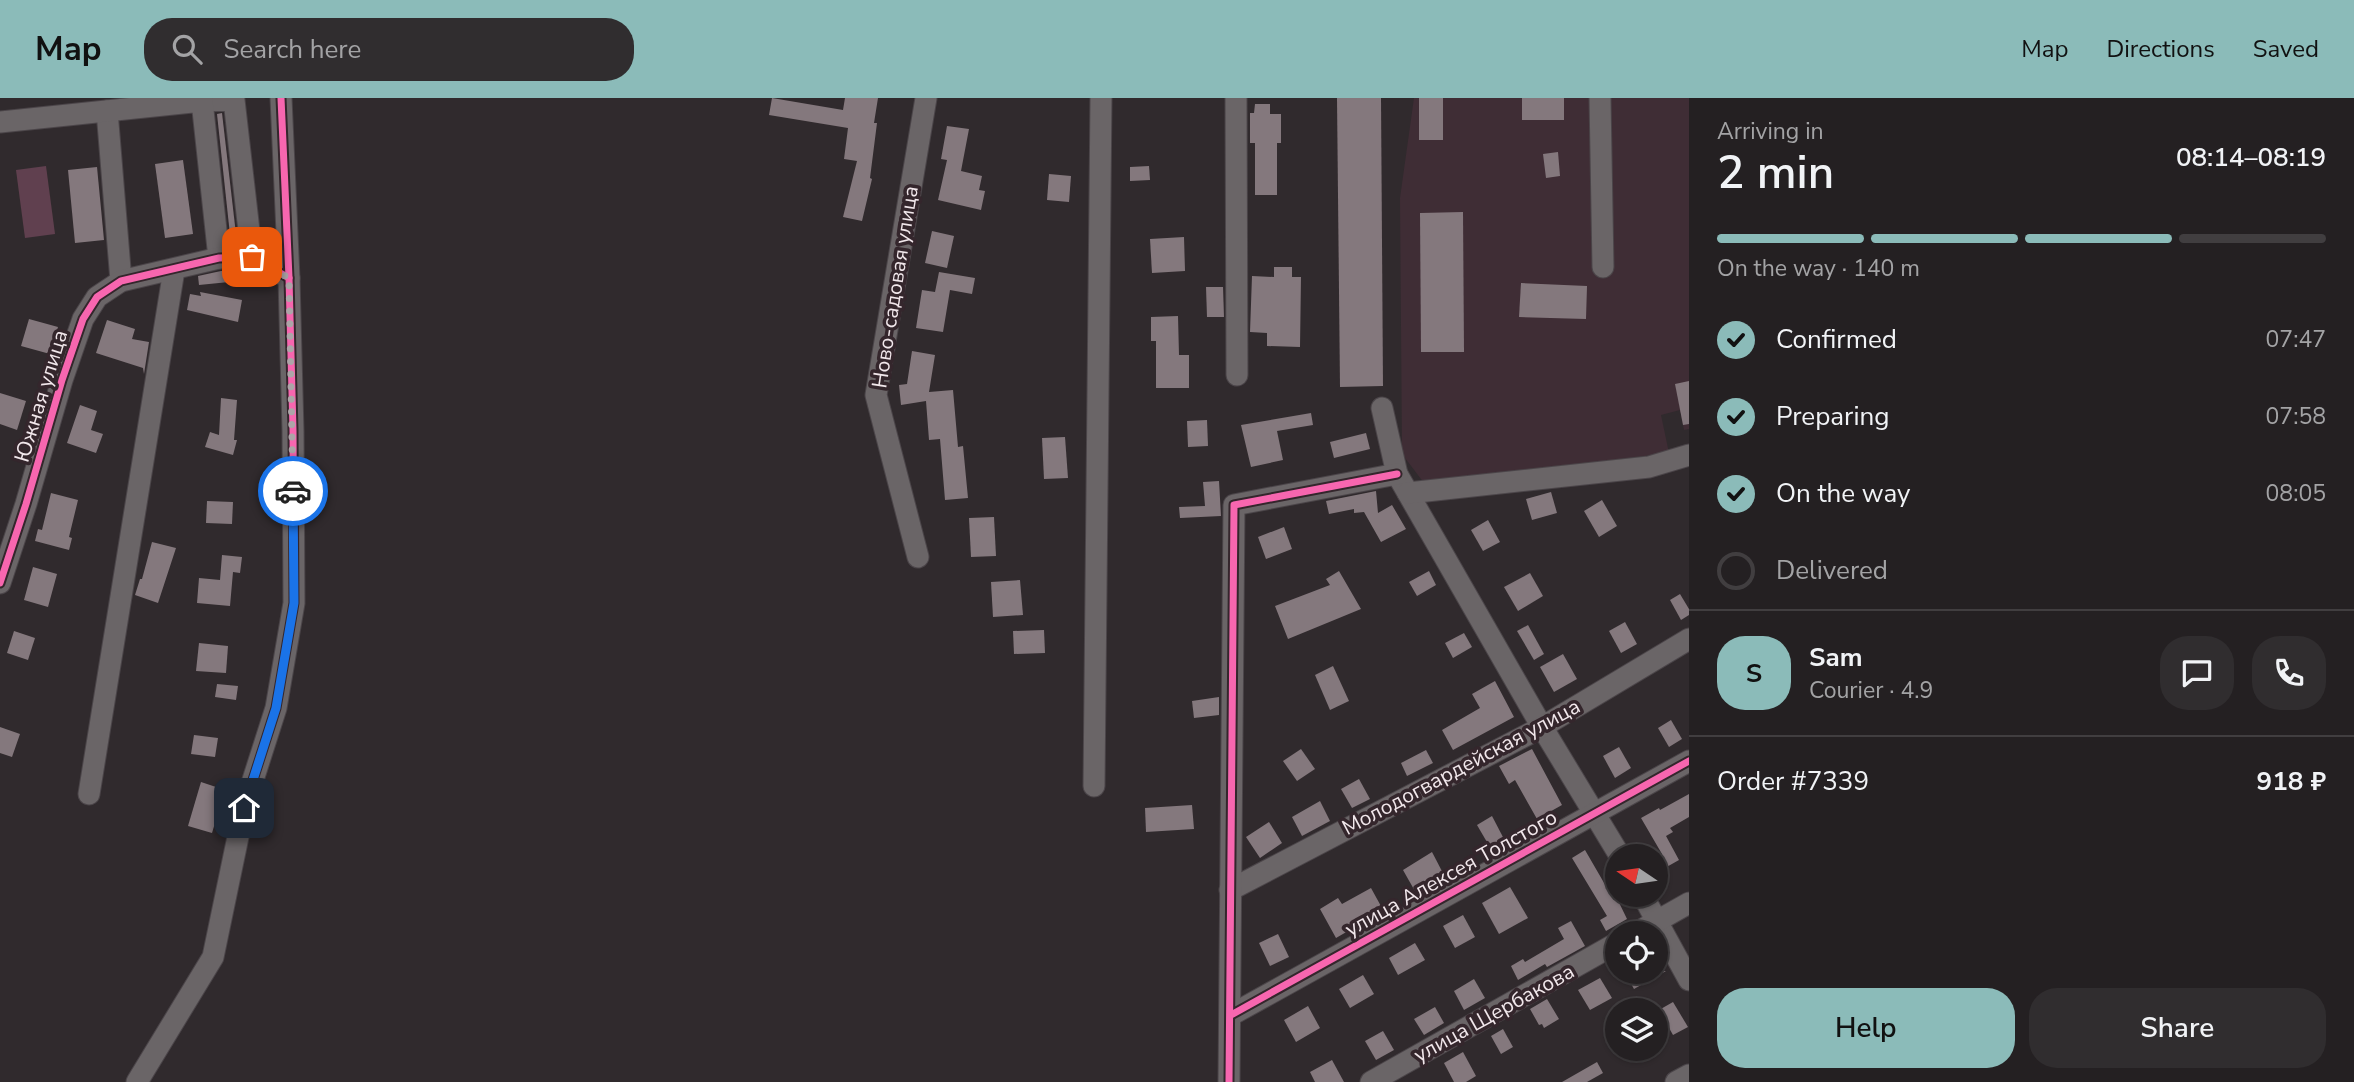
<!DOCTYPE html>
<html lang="en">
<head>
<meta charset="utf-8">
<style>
  body { margin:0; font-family:"Nunito Sans",sans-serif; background:#302d2f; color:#f1f3f6; height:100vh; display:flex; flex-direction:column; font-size:26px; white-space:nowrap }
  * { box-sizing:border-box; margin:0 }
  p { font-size:23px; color:#a3a3a5 }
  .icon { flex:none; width:38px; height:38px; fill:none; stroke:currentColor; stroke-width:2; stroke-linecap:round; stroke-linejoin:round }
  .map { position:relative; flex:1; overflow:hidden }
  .details { display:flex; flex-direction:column; background:#242022; width:665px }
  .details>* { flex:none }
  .needle { width:46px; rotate:283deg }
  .controls { position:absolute; left:1605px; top:746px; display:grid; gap:14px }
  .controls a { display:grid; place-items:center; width:63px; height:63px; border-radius:50%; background:#242022; box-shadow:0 2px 5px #0004,0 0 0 2px #413e40; font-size:35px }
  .pin { position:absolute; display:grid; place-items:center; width:60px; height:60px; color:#fff; margin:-30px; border-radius:14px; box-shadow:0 4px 10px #0006 }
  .courier { position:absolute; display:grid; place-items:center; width:70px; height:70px; margin:-35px; border:5px solid #1a73e8; border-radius:50%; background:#fff; color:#222; box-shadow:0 2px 9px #0007 }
  .head em { font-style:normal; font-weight:600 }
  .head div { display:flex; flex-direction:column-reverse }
  .head { display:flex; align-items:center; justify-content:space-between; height:119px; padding:0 28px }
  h1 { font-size:46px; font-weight:600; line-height:52px }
  .bar { display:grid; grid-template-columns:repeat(4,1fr); gap:10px 7px; align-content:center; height:84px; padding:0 28px }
  .bar i { height:9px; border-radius:5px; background:#413e40 }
  .bar .current { background:#8bbbb9 }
  .bar p { grid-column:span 4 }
  .line { display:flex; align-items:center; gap:18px; padding:0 28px; border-top:2px solid #413e40 }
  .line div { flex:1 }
  .round { display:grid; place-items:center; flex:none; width:74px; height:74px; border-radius:28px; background:#302d2f }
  ol { padding:0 28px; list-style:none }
  li { display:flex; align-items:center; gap:21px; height:77px }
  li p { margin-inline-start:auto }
  li .icon { padding:7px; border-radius:50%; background:#8bbbb9; color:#111; stroke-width:4 }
  li:last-child { color:#a3a3a5 }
  li i { width:38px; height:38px; border:4px solid #413e40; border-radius:50% }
  .action { display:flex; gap:14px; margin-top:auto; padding:14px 28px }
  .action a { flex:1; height:80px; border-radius:28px; background:#8bbbb9; color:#111; font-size:28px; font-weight:600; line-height:80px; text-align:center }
  .action a+a { background:#302d2f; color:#f1f3f6 }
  header { display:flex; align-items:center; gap:42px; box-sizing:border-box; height:98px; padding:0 35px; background:#8bbbb9; color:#111 }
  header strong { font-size:33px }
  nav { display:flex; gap:38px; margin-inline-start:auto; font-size:24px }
  .search { width:490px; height:63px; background:#302d2f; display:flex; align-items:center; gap:18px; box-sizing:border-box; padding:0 24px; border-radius:28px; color:#a3a3a5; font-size:26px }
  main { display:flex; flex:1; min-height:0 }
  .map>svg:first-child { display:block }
  .built { fill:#3f2d35 }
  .green { fill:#60404f }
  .building { fill:#84787d }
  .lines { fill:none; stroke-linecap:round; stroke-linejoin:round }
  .minor-casing { stroke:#4b4549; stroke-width:23 }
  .minor { stroke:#6a6567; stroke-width:21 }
  .cycleway-casing { stroke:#34262c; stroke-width:11 }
  .cycleway { stroke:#f766af; stroke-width:7 }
  .done { stroke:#ada5a8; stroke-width:7; stroke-dasharray:0 12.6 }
  .route { stroke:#1a73e8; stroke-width:9 }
  .labels { text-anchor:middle; stroke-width:7; stroke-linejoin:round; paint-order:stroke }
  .street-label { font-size:21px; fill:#f1e7eb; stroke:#34262c }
</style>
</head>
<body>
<header>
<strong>Map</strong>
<div class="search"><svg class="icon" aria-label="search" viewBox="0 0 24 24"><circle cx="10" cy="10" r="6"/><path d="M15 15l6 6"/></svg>Search here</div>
<nav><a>Map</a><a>Directions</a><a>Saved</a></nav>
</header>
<main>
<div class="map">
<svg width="1689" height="984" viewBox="0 0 1689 984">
  <rect width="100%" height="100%" fill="#302a2d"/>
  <polygon class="built" points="1414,0 1689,0 1689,331 1684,332 1680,312 1661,317 1669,355 1424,385 1402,356 1400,100"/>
  <polygon class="green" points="46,68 55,136 25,140 16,72"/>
  <g class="building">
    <polygon points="772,0 843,12 845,0 878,0 874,25 877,25 870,80 872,81 862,123 843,119 857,63 844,61 848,30 769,17"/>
    <polygon points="1337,0 1381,0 1383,288 1340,289"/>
    <rect x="1419" y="0" width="24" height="42"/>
    <rect x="1522" y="0" width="42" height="22"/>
    <polygon points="1255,6 1270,6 1270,16 1281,16 1281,45 1277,45 1277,97 1255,97 1255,45 1250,45 1250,15 1254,15"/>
    <polygon points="222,15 237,145 231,146 217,16"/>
    <polygon points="947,28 969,31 961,73 982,78 979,92 985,93 981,112 938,102 947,62 941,61"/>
    <polygon points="1558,54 1560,78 1546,80 1543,56"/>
    <polygon points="183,62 193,136 165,140 155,66"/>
    <polygon points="1149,68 1150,82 1130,83 1130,69"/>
    <polygon points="97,69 104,142 75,145 68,72"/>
    <polygon points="1049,76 1071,78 1069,104 1047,102"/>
    <polygon points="1463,114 1464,254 1421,254 1420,115"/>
    <polygon points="932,133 954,138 947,170 925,165"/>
    <polygon points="1184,139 1185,173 1152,175 1150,141"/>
    <polygon points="1274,169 1292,169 1292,179 1301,179 1300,249 1267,248 1267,235 1250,234 1252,178 1274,179"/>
    <polygon points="248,172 249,182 199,187 198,178 221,173"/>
    <polygon points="939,174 975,180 972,196 950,192 943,234 916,230 922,192 935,194"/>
    <polygon points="1521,185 1587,188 1586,221 1519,219"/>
    <polygon points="1206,189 1223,189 1224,219 1207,219"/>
    <polygon points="200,194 242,202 238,224 187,212 190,196 201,198"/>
    <polygon points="1178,218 1179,257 1189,257 1189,290 1156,290 1156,243 1151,243 1151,219"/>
    <polygon points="29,221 58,229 50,256 21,248"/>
    <polygon points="107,222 135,231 132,241 149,244 144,276 143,270 96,255"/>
    <polygon points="912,253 935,257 929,294 953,292 958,349 963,348 968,400 945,402 940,341 929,342 926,303 901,307 899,287 907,286"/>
    <polygon points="1689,283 1689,326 1683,327 1675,286"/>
    <polygon points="0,295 26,303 17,332 0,326"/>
    <polygon points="221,300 237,302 234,342 237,342 233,357 205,349 210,334 219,337"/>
    <polygon points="80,307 97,313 91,332 103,336 96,355 67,345"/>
    <polygon points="1311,315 1313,327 1277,333 1283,362 1251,369 1241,327"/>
    <polygon points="1207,322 1208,348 1188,349 1187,323"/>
    <polygon points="1366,335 1370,351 1334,360 1330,344"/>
    <polygon points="1065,339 1068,380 1044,381 1042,340"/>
    <polygon points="1219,383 1221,418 1180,420 1179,409 1205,408 1203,384"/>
    <polygon points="1376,393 1378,415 1392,407 1406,431 1381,444 1364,414 1354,415 1354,411 1329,416 1326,403"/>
    <polygon points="1551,394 1557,415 1532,422 1526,401"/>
    <polygon points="51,395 78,402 69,439 72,440 69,452 35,443 38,431 42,432"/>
    <polygon points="1602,402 1617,428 1599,439 1584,413"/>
    <polygon points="207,403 233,404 232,426 206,425"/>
    <polygon points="994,419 996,458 971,459 969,420"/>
    <polygon points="1488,422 1500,444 1483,453 1471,432"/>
    <polygon points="1284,429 1292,451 1266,461 1258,439"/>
    <polygon points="152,444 176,450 158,505 135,497 140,481 142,481"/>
    <polygon points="222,457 242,459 240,475 233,474 230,508 197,505 199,480 220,482"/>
    <polygon points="33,469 57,476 48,509 24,502"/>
    <polygon points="1339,473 1361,511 1288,541 1275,508 1330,487 1326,481"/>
    <polygon points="1429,473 1436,487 1417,498 1409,484"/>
    <polygon points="1530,475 1543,498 1518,513 1504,489"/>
    <polygon points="1020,482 1023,517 993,519 991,484"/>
    <polygon points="1680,496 1689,511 1689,517 1681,522 1670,502"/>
    <polygon points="1625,524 1637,546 1621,555 1609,533"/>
    <polygon points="1528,527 1544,556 1534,562 1517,533"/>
    <polygon points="1044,532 1045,555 1014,556 1013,533"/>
    <polygon points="14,533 35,540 28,562 7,555"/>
    <polygon points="1464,535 1472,549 1453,560 1445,545"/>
    <polygon points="199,545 228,548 226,575 196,573"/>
    <polygon points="1563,556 1577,581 1554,594 1540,569"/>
    <polygon points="1333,568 1349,603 1330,612 1315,577"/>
    <polygon points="1495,583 1514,619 1453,652 1442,632 1480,610 1472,596"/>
    <polygon points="217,586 238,588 236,602 215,599"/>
    <polygon points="1219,599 1219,617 1194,620 1192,603"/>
    <polygon points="1671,622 1682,641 1669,649 1658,630"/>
    <polygon points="0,629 20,636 12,659 0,655"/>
    <polygon points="194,637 218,640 215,659 191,656"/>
    <polygon points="1619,649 1631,670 1615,680 1603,658"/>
    <polygon points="1301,651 1315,671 1297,683 1283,663"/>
    <polygon points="1532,651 1562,707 1537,721 1515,682 1509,686 1499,668"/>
    <polygon points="1426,652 1433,665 1407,678 1401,665"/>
    <polygon points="1359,681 1370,701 1352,710 1341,691"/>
    <polygon points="201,684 225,692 212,735 188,728"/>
    <polygon points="1689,696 1689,719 1670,730 1673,734 1666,738 1679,762 1656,775 1656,759 1662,756 1641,720 1659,710 1660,712"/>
    <polygon points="1320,703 1330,723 1302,738 1292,719"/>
    <polygon points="1192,707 1194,731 1146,734 1145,710"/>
    <polygon points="1492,718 1505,743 1491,751 1477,727"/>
    <polygon points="1269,724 1282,745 1260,760 1246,739"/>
    <polygon points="1585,752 1607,790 1611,788 1627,821 1606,833 1600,822 1607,818 1572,760"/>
    <polygon points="1432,754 1445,779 1416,795 1403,772"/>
    <polygon points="1510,789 1528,820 1499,836 1482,805"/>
    <polygon points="1371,790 1382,810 1353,826 1355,829 1336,840 1320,811 1338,800 1342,806"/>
    <polygon points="1463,817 1475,839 1455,850 1443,828"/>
    <polygon points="1571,823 1585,848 1547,869 1545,866 1518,882 1511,868 1523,861 1525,864 1564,841 1558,830"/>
    <polygon points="1278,836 1289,859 1270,868 1259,845"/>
    <polygon points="1415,845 1425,862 1398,877 1389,860"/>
    <polygon points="1624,873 1666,873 1634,891"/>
    <polygon points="1363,877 1374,896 1350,910 1339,891"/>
    <polygon points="1600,880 1612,900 1590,912 1578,892"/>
    <polygon points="1474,881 1485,900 1464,912 1454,893"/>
    <polygon points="1547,901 1559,921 1544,930 1542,926 1539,927 1530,911"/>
    <polygon points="1673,904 1688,929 1673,937 1659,912"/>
    <polygon points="1308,908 1320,930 1296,944 1284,922"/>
    <polygon points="1435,909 1444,925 1424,937 1414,921"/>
    <polygon points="1503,931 1513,949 1501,956 1491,938"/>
    <polygon points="1383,933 1394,952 1376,962 1365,943"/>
    <polygon points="1463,954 1476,978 1466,984 1454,984 1444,965"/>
    <polygon points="1332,962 1344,984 1315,984 1310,974"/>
    <polygon points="1597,964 1603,975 1587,984 1562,984"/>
  </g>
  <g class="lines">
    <g class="minor-casing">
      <g id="minor">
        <polyline points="1236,0 1237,277"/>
        <polyline points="1600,0 1603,169"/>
        <polyline points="202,3 234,2 252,159"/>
        <polyline points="107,13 121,183"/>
        <polyline points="0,24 202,3 219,160"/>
        <polyline points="1382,310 1397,376 1542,629 1620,758"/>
        <polyline points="1408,395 1649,369 1689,357"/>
        <polyline points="918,459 876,297 926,0"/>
        <polyline points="0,485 26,406 62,282 83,221 97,199 121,183 219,160 252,159 289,180"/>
        <polyline points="1094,688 1101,0"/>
        <polyline points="89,696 174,172"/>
        <polyline points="1230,792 1542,629 1689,541"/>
        <polyline points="1642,796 1689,882"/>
        <polyline points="1636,835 1689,805"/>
        <polyline points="1231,917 1689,663"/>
        <polyline points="137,984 213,859 244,710 276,610 294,505 293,333 289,180 281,0"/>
        <polyline points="1229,984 1234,407 1397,376"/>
        <polyline points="1371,984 1617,845"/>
        <polyline points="1676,984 1689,977"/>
      </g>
    </g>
    <use href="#minor" class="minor"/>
    <g class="cycleway-casing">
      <g id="cycleway">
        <polyline points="0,485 26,406 62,282 83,221 97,199 121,183 219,160 252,159 289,180"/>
        <polyline points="244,710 276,610 294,505 293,333 289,180 281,0"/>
        <polyline points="1231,917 1689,663"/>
        <polyline points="1229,984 1234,407 1397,376"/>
      </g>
    </g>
    <use href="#cycleway" class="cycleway"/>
  </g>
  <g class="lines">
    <polyline class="done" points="252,159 289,180 293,393"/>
    <polyline class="route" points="244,710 276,610 294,505 293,393"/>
  </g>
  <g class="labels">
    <g class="street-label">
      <text transform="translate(895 189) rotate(-81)" y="7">Ново-садовая улица</text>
      <text transform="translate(41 298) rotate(-73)" y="7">Южная улица</text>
      <text transform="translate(1461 669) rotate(-28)" y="7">Молодогвардейская улица</text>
      <text transform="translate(1451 775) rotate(-29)" y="7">улица Алексея Толстого</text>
      <text transform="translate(1494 915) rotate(-29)" y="7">улица Щербакова</text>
    </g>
  </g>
</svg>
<div class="controls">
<a><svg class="needle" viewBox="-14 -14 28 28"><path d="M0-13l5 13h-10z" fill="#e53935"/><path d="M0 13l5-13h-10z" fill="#a3a3a5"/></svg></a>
<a><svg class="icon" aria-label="locate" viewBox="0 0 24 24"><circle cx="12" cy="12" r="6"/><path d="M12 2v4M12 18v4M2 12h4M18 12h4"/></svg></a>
<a><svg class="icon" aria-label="layers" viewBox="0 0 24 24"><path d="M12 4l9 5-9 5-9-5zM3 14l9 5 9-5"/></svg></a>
</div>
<div class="pin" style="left:252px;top:159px;background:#ea580c"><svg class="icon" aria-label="bag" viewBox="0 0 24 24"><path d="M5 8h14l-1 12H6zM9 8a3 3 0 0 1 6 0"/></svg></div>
<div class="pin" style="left:244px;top:710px;background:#1f2937"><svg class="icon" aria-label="home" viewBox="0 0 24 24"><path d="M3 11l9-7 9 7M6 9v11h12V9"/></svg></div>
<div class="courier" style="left:293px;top:393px"><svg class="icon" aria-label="car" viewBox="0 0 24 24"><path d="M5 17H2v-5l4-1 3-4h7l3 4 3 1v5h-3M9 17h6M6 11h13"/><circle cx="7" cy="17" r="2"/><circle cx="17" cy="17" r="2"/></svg></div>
</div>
<section class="details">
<div class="head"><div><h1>2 min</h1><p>Arriving in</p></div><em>08:14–08:19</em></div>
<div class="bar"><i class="current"></i><i class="current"></i><i class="current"></i><i></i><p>On the way · 140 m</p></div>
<ol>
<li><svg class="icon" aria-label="check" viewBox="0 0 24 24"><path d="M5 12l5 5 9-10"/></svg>Confirmed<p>07:47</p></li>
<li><svg class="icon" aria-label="check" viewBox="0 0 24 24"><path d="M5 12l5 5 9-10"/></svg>Preparing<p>07:58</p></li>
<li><svg class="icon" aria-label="check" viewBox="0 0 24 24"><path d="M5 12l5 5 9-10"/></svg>On the way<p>08:05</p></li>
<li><i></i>Delivered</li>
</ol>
<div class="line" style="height:126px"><b class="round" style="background:#8bbbb9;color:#111">S</b><div><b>Sam</b><p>Courier · 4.9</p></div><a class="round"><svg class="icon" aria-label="chat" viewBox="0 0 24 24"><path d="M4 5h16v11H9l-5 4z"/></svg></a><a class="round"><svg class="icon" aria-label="phone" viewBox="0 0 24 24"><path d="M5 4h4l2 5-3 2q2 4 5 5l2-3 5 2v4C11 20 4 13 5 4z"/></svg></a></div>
<div class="line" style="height:91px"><div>Order #7339</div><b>918 ₽</b></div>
<div class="action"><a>Help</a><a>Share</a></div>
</section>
</main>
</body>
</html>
